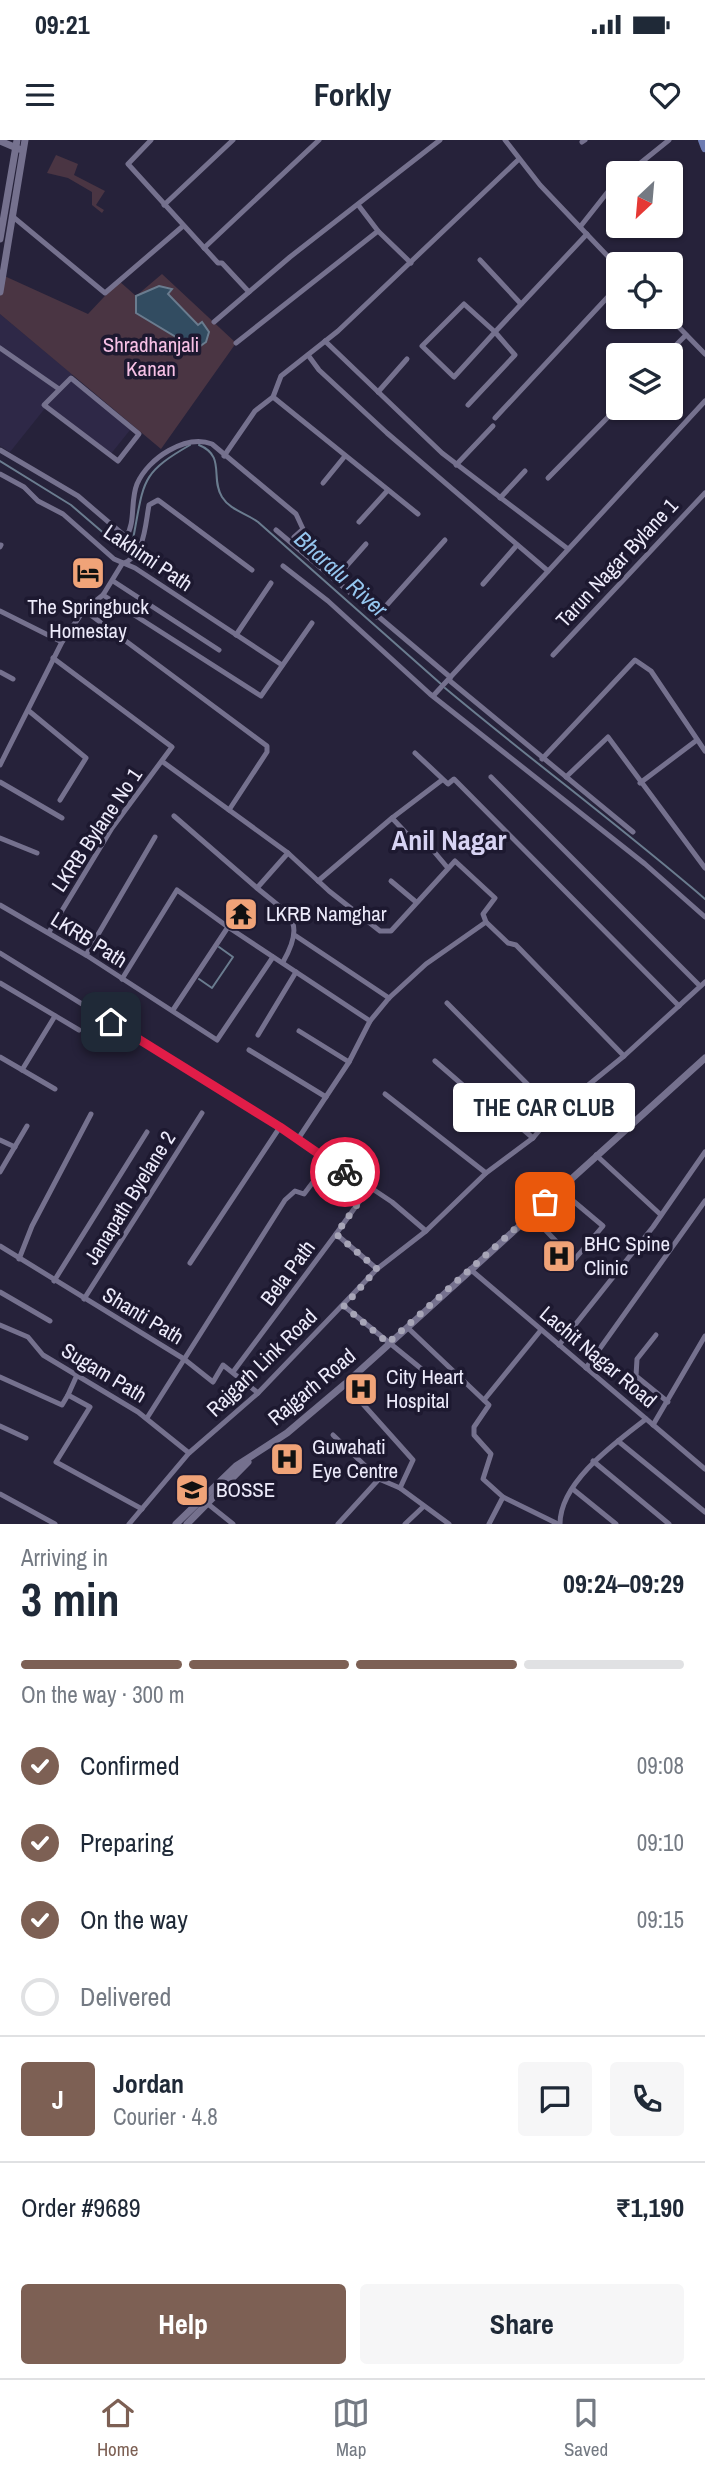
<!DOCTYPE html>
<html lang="en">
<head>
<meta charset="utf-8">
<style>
  body { margin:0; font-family:"Archivo Narrow",sans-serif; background:#f6f6f7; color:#1f2937; height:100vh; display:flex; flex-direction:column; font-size:26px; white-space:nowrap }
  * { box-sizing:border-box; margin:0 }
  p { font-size:23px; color:#747a83 }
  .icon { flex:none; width:38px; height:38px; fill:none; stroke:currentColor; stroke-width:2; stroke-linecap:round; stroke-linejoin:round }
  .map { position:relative; height:1384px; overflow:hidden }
  .panel { display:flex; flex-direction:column; background:#fff; flex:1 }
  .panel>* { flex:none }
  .needle { width:46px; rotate:206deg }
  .buttons { position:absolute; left:606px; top:21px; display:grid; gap:14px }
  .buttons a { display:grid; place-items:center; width:77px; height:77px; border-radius:7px; background:#fff; box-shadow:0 2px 5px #0004; font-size:35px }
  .pin { position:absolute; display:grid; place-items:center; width:60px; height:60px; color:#fff; margin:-30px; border-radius:14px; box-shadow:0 4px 10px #0006 }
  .courier { position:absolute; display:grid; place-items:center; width:70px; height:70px; margin:-35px; border:5px solid #e11d48; border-radius:50%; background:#fff; color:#222; box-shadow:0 2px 9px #0007 }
  .bubble { position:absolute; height:49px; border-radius:7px; background:#fff; box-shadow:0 2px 5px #0004; font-size:23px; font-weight:700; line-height:49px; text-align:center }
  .overview em { font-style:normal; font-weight:700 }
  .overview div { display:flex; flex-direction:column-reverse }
  .overview { display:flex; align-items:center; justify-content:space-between; height:119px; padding:0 21px }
  h1 { font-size:46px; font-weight:700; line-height:52px }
  .bar { display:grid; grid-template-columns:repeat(4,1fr); gap:10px 7px; align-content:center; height:84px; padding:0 21px }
  .bar i { height:9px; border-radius:5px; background:#e0e1e3 }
  .bar .current { background:#7d6054 }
  .bar p { grid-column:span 4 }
  .line { display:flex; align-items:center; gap:18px; padding:0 21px; border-top:2px solid #e0e1e3 }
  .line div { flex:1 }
  .round { display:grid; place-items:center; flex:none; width:74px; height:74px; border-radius:7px; background:#f6f6f7 }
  ol { padding:0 21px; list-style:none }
  li { display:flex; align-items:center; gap:21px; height:77px }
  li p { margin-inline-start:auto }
  li .icon { padding:7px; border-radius:50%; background:#7d6054; color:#fff; stroke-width:4 }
  li:last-child { color:#747a83 }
  li i { width:38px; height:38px; border:4px solid #e0e1e3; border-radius:50% }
  .action { display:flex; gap:14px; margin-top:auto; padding:14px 21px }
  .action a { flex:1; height:80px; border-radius:7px; background:#7d6054; color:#fff; font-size:28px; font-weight:700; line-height:80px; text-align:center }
  .action a+a { background:#f6f6f7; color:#1f2937 }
  .status { display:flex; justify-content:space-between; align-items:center; height:49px; padding:0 35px; background:#fff; direction:ltr }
  .status svg { height:19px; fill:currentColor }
  header { display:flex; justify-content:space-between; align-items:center; height:91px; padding:0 21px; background:#fff; font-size:32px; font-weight:700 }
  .dock { display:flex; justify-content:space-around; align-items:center; height:98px; border-top:2px solid #e0e1e3; background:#fff; font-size:19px; color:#747a83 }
  .dock a { display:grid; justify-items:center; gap:4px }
  .dock .current { color:#7d6054 }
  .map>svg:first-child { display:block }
  .built { fill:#2e2847 }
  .green { fill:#4a3543 }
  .water { fill:#324c61; stroke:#6a7c8f; stroke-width:2 }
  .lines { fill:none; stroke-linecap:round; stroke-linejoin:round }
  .stream { stroke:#6a7c8f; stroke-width:2 }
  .street { stroke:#75718e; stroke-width:5 }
  .secondary { stroke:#75718e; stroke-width:7 }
  .primary { stroke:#6d7bb1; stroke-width:8 }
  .done { stroke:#a7a5b7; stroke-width:7; stroke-dasharray:0 12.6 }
  .route { stroke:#e11d48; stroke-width:9 }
  .labels { text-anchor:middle; stroke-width:7; stroke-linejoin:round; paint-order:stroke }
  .park-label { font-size:21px; fill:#f7c1e6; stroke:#1d1930 }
  .street-label { font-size:21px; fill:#edebfb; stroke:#1d1930 }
  .poi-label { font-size:21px; fill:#edebfb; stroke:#1d1930; text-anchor:start }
  .water-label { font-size:23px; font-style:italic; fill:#95c6ef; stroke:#1d1930 }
  .district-label { font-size:28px; font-weight:bold; fill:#d7d3f3; stroke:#1d1930 }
</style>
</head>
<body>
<div class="status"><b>09:21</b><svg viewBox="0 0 49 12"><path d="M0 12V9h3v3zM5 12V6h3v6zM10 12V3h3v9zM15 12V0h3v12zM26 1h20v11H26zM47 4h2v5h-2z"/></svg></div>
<header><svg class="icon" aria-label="menu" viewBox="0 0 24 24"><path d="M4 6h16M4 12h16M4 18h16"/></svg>Forkly<svg class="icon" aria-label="heart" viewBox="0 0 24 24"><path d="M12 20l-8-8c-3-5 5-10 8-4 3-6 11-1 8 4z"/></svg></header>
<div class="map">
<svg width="705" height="1384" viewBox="0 0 705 1384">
  <rect width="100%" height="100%" fill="#26223a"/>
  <polygon class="built" points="0,174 72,234 71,240 130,290 110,315 46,267 10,312 0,306"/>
  <g class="green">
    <polygon points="56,15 78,24 74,35 105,51 96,65 104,70 102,73 92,65 92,52 68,38 47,33"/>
    <polygon points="0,134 88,174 119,141 136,156 162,134 236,203 161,309 0,174"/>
  </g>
  <polygon class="water" points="159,146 172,149 168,154 198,185 202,182 209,192 206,202 199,207 191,206 136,173 136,156"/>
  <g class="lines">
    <g class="stream">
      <path d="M199,305C226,316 210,338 222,357C230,370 246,373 258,382L441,544"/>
      <path d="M0,321L71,365L114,402L131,401L134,394C144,341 141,333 190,305"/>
      <path d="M445,548C531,620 620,686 705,759"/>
      <polyline points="199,839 212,848 233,817 219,807"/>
    </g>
    <g class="street">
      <polyline points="151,0 128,24 218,123 222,123 249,152"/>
      <polyline points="505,0 540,45 618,127"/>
      <polyline points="582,2 585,0"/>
      <polyline points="638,25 669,0"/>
      <polyline points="164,65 233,0"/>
      <polyline points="12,76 105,153 183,86"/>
      <polyline points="580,87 614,44"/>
      <polyline points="378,91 411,123"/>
      <polyline points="204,108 319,0"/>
      <polyline points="480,120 521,164"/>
      <polyline points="669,177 705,214"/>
      <polyline points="214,182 290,117 440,0"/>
      <polyline points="325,201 442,313 568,409"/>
      <polyline points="236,203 378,91 359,66"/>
      <polyline points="0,208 59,249"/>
      <polyline points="308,215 319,230 387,293 548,431"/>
      <polyline points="666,215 686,195"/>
      <polygon points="71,238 139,294 118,321 44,265"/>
      <polyline points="378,252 407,219"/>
      <polyline points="273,257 418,374"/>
      <polyline points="468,265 515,215 495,192 454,237 422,206 464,164 495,192 587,94"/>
      <polyline points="495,278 618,146"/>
      <path d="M0,310L78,356L126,397C136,382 130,361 137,344C148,318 186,294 212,304L296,374L303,389L294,397"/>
      <polyline points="224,316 255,271 273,257 281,236 338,191 518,20"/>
      <polyline points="456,325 493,286"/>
      <polyline points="0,334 24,347 38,361 63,374 114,419 135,428 282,525"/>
      <polyline points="548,338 618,267"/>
      <polyline points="323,343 345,316"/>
      <polyline points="500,358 525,331"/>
      <polyline points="359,382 388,350"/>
      <polyline points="276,390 450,537 450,541 633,692"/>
      <polyline points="0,407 1,405"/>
      <path d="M122,424C145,416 145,386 149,365L158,360L252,430"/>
      <polyline points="283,426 328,461 430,554 645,724 705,777"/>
      <polyline points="334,440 366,404"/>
      <polyline points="113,441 219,510"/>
      <polyline points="483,444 517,405"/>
      <polyline points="103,455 261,556 312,483"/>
      <polyline points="84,470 267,606 267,612 229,670"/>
      <polyline points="0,471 62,502"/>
      <polyline points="376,477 445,400"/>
      <polyline points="236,495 271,443"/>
      <polyline points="553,515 705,353"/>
      <polyline points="0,532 13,539"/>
      <polyline points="433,556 705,261"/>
      <polyline points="29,571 86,618 60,660"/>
      <polyline points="415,613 448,644 454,639 679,866"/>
      <polyline points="542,619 635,520 651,531 705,611"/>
      <polyline points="163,622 288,713 329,751 380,791 391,791 455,721 495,758 483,774 486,782"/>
      <polyline points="0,625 62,502 84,470 103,455 122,424"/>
      <polyline points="491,637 700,846"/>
      <polyline points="566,637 608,597 705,728"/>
      <polyline points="0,642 62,678"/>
      <polyline points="640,643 697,600"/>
      <polyline points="174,676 257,748"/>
      <polyline points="392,678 407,694 420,695 447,727"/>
      <polyline points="0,698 37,713"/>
      <polyline points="318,741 392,678 442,640"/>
      <polyline points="391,741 416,762"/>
      <polyline points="0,765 86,815 217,900 273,817"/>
      <polyline points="49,792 112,688 172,607 53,518"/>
      <polyline points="296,796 389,858"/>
      <polyline points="0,813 280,987 392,1062 426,1091"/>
      <polyline points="86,815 155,697"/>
      <path d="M283,822C307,780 289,775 257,748L288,713"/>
      <polyline points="122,839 177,750 228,787 370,881"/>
      <polyline points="0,843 79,890"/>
      <polyline points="447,863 555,972"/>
      <polyline points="173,870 228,787"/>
      <polyline points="299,891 349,922"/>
      <polyline points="258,895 296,832"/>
      <polyline points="249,910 326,957"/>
      <polyline points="0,917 55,949"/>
      <polyline points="435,921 488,967 512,980 533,998"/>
      <polyline points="22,930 55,876"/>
      <polyline points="385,954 486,1033"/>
      <polyline points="298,999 349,922 370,881 389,858 426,824 486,782 508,803 516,805 624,916"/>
      <polyline points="0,1000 15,1007"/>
      <polyline points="596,1015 661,1075"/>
      <polyline points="0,1032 27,986"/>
      <polyline points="531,1075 574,1120 603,1086 559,1049"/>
      <polyline points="336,1094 369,1048"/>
      <polyline points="0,1106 184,1219 213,1242 223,1225 258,1253"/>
      <polyline points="19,1119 32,1086 91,974"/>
      <polyline points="190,1123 280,987"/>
      <polyline points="470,1129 705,1329"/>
      <polyline points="54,1141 147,992"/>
      <polyline points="0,1152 50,1181"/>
      <polyline points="84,1159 202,973"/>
      <polyline points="344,1166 429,1235"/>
      <polyline points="0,1185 28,1197 43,1215 138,1272 189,1313"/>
      <polyline points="408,1188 489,1265 474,1287 474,1295 491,1314 483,1339 503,1357"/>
      <polyline points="656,1195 637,1219 636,1236 668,1262"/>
      <polyline points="559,1205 653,1087 705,1012"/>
      <polyline points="586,1228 705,1061"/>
      <polyline points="233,1232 336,1094 377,1129"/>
      <polyline points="0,1237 62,1265 68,1255 90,1267 56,1322 142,1369"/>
      <polyline points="345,1244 413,1320 400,1348 449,1384"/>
      <polyline points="68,1255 77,1235"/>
      <polyline points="484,1260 541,1190"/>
      <polyline points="147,1278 285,1060 295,1051 304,1054 329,1021"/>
      <polyline points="653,1285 705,1196"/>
      <polyline points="0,1286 26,1298"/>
      <polyline points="333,1295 379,1339"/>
      <polyline points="618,1301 705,1372"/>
      <polyline points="593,1321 669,1384"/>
      <polyline points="574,1350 616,1384"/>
      <polyline points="0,1354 55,1384"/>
      <polyline points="208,1364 233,1384"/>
      <polyline points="129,1384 189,1313 258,1253 377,1129 426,1091 486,1033 533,998 555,972 624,916 705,842"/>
      <polyline points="338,1384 379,1339 400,1348"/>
      <polyline points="405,1384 423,1367"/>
      <polyline points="489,1384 503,1357 558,1384"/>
      <path d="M560,1384C560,1342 615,1303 646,1279"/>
    </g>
    <g class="secondary">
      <polyline points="0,1 19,9"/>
      <polyline points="0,99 17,0"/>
      <polyline points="0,152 25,0"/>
      <polyline points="176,1384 236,1326 287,1293 345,1244 705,918"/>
      <polyline points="187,1384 248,1322"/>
    </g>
    <polyline class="primary" points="702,0 705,8"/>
  </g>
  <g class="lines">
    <polyline class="done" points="345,1032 369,1048 336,1094 377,1129 344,1166 388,1203 545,1062"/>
    <polyline class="route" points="111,882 280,987 345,1032"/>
  </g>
  <defs>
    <g id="hotel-square" transform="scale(1.75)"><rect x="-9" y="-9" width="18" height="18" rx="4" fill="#f0a378" stroke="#1d1930"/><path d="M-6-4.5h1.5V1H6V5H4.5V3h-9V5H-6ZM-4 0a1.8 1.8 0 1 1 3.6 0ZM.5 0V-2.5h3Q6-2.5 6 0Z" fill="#111"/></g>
    <g id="temple-square" transform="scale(1.75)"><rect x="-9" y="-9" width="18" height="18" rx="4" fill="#f0a378" stroke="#1d1930"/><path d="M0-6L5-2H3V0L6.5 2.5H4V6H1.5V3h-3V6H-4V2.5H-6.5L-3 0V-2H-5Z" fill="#111"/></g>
    <g id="hospital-square" transform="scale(1.75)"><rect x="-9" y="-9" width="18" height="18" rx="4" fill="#f0a378" stroke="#1d1930"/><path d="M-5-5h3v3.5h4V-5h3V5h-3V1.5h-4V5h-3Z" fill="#111"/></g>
    <g id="school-square" transform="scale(1.75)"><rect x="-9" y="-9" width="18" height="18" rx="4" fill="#f0a378" stroke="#1d1930"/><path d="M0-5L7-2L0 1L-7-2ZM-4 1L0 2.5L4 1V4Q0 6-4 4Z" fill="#111"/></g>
  </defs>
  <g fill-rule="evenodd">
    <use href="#hotel-square" x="88" y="433"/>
    <use href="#temple-square" x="241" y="774"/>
    <use href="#hospital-square" x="559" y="1116"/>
    <use href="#hospital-square" x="361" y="1249"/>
    <use href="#hospital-square" x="287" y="1319"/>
    <use href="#school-square" x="192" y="1350"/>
  </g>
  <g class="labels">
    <g class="park-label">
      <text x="151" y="212">Shradhanjali<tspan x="151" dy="24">Kanan</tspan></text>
    </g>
    <g class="street-label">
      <text transform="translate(148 418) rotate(34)" y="7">Lakhimi Path</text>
      <text transform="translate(617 423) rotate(-47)" y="7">Tarun Nagar Bylane 1</text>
      <text transform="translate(97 690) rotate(-56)" y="7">LKRB Bylane No 1</text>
      <text transform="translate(89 800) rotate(32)" y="7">LKRB Path</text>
      <text transform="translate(130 1058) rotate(-58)" y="7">Janapath Byelane 2</text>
      <text transform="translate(288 1133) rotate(-53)" y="7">Bela Path</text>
      <text transform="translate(143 1176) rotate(31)" y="7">Shanti Path</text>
      <text transform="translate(598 1217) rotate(40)" y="7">Lachit Nagar Road</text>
      <text transform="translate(262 1223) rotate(-44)" y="7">Rajgarh Link Road</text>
      <text transform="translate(104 1233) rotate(31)" y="7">Sugam Path</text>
      <text transform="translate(312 1247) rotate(-40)" y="7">Rajgarh Road</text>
    </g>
    <g class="poi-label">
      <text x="88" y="474" text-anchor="middle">The Springbuck<tspan x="88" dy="24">Homestay</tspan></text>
      <text x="266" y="781">LKRB Namghar</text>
      <text x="584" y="1111">BHC Spine<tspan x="584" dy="24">Clinic</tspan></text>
      <text x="386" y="1244">City Heart<tspan x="386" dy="24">Hospital</tspan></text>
      <text x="312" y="1314">Guwahati<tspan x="312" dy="24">Eye Centre</tspan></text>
      <text x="216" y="1357">BOSSE</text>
    </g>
    <g class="water-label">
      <text transform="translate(341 434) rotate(42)" y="8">Bharalu River</text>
    </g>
    <g class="district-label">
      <text x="449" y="710">Anil Nagar</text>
    </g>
  </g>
</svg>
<div class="buttons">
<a><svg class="needle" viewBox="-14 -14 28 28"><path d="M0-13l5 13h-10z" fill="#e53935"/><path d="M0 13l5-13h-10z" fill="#747a83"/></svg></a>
<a><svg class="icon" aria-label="locate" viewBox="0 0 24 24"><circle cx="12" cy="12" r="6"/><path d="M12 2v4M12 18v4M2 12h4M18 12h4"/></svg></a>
<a><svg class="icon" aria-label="layers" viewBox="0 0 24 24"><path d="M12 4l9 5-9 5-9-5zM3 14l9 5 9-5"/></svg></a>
</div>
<div class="pin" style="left:545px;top:1062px;background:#ea580c"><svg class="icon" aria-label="bag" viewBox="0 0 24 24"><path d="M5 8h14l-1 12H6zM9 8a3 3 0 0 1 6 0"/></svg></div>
<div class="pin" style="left:111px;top:882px;background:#1f2937"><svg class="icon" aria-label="home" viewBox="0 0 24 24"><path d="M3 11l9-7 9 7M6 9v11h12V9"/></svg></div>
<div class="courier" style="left:345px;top:1032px"><svg class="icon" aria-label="bike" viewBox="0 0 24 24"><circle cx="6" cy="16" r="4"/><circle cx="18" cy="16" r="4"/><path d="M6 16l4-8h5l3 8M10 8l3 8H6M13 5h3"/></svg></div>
<div class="bubble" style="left:453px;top:943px;width:182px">THE CAR CLUB</div>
</div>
<section class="panel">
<div class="overview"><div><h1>3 min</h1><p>Arriving in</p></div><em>09:24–09:29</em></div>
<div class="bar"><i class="current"></i><i class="current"></i><i class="current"></i><i></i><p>On the way · 300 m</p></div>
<ol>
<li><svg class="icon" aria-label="check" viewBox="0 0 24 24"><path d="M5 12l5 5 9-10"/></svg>Confirmed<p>09:08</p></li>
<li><svg class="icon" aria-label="check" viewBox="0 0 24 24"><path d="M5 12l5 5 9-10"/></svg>Preparing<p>09:10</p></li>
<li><svg class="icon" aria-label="check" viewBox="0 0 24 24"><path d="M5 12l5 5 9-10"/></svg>On the way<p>09:15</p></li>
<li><i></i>Delivered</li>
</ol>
<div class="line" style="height:126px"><b class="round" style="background:#7d6054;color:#fff">J</b><div><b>Jordan</b><p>Courier · 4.8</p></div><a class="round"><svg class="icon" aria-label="chat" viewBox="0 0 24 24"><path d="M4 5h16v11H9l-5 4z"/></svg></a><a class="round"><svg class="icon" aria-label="phone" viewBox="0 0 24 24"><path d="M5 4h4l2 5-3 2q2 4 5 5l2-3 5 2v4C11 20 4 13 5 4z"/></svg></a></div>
<div class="line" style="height:91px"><div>Order #9689</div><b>₹1,190</b></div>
<div class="action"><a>Help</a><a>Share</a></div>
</section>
<nav class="dock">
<a class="current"><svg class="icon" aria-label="home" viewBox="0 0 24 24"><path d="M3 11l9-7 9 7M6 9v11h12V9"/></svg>Home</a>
<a><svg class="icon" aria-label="map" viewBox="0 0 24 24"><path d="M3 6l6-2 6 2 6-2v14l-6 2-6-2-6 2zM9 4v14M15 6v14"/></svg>Map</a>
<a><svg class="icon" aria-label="saved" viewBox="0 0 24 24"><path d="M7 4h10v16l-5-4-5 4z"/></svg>Saved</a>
</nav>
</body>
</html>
